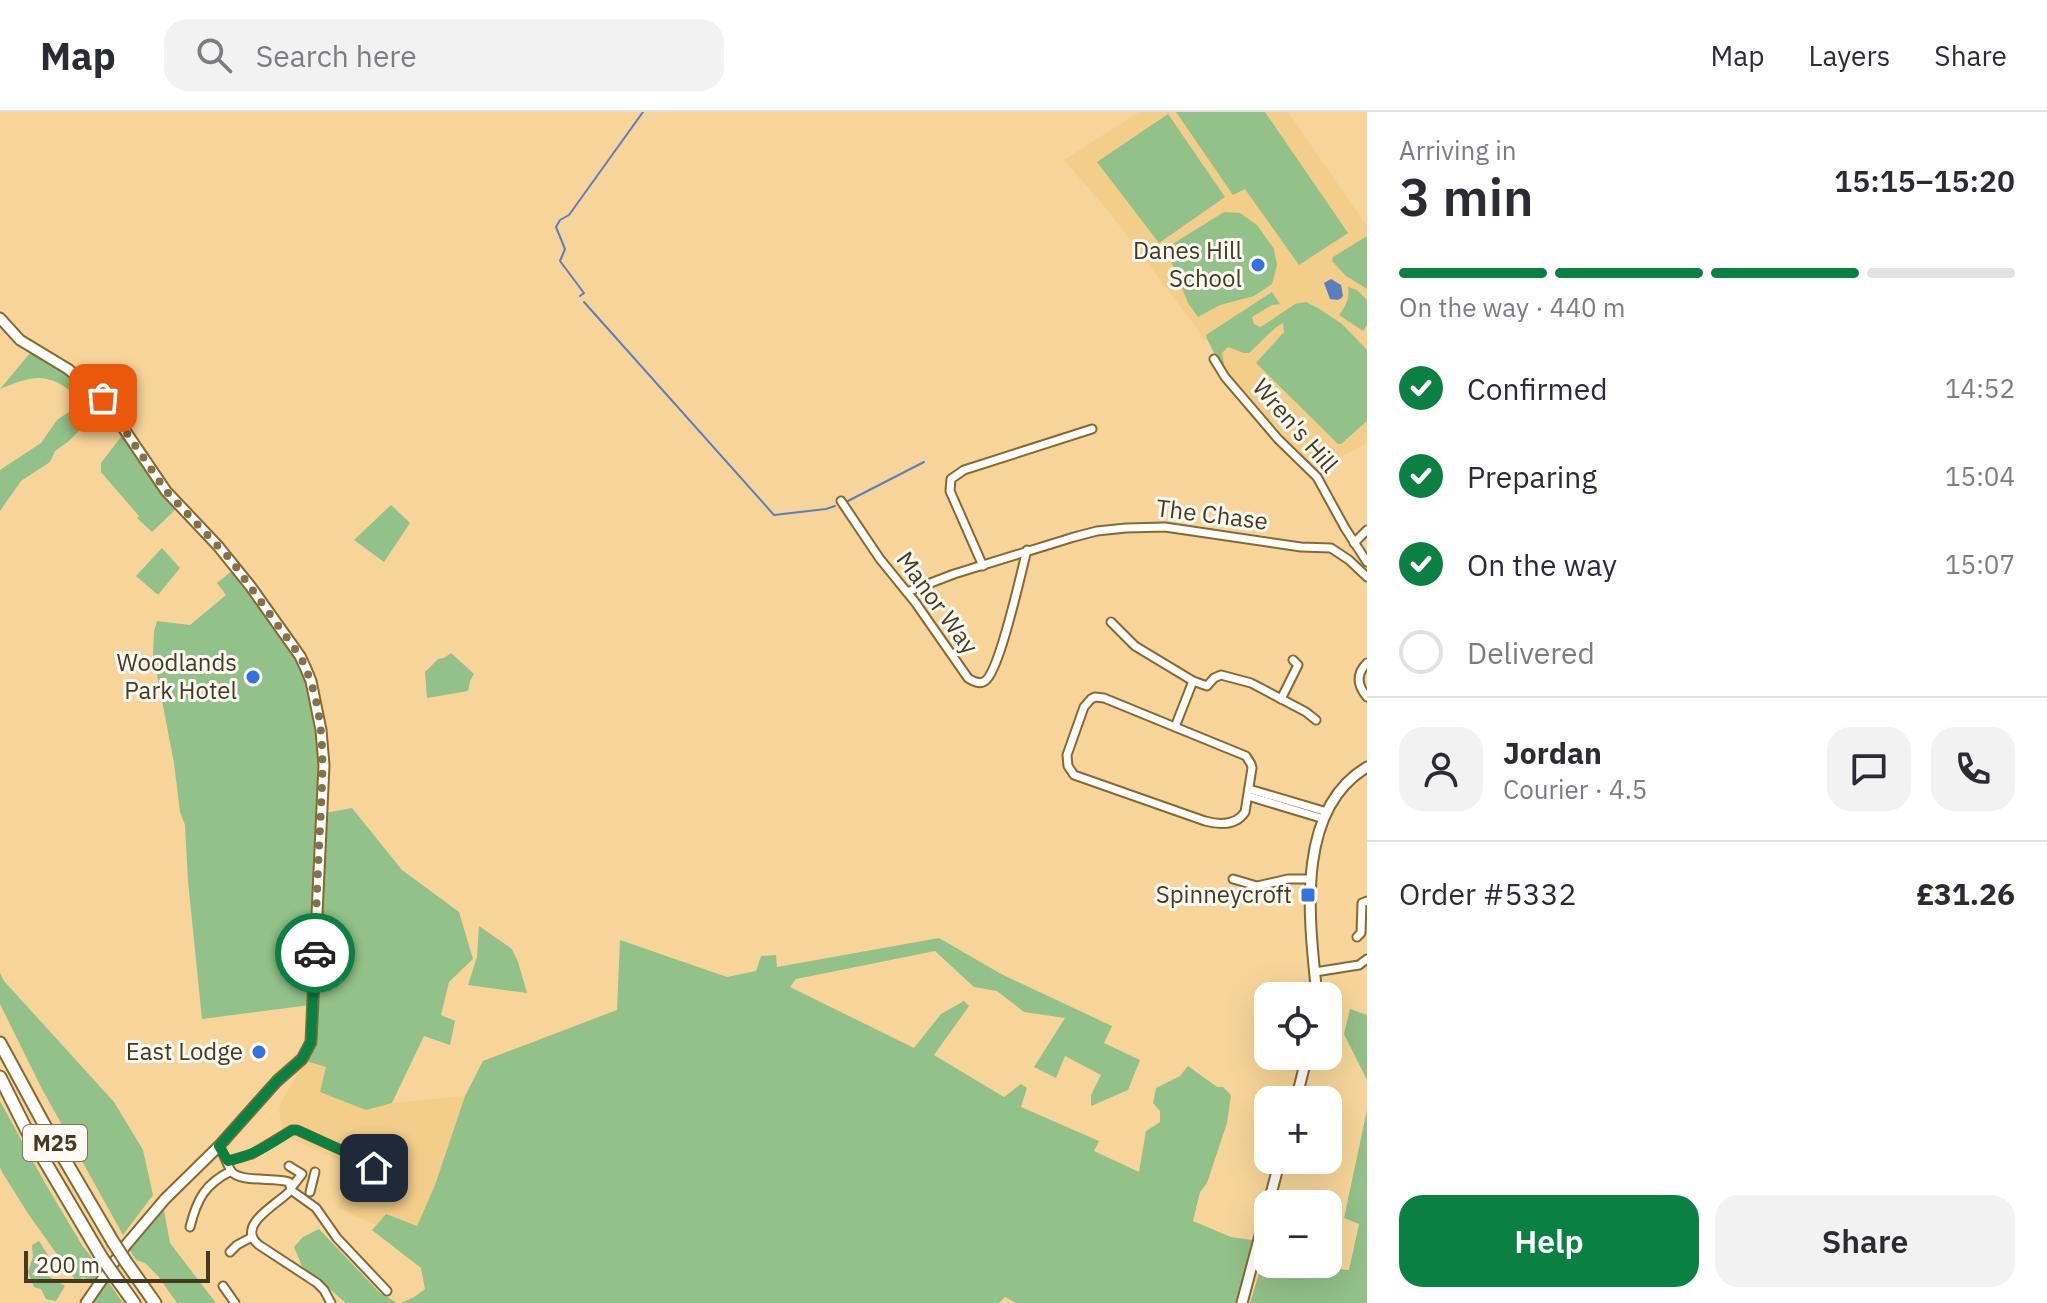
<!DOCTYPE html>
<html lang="en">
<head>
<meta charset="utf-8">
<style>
  body { margin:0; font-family:"IBM Plex Sans",sans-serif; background:#f2f2f3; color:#2b2b33; height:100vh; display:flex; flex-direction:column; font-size:30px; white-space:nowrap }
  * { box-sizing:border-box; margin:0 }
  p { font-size:26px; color:#7c7c81 }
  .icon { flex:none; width:44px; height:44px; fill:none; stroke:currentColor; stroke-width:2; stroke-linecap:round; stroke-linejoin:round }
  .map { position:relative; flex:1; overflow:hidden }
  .side { display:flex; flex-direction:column; background:#fff; width:680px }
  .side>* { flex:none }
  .fabs { position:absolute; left:1254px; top:870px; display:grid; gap:16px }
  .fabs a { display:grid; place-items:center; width:88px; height:88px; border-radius:16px; background:#fff; box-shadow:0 8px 32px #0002; font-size:40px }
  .scale { position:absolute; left:24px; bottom:20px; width:186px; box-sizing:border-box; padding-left:8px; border:4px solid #463921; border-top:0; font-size:22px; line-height:28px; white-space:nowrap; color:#463921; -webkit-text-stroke:6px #fefbf5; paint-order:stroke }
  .pin { position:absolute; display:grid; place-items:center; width:68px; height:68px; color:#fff; margin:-34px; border-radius:16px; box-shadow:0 4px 12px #0006 }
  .courier { position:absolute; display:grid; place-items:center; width:80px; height:80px; margin:-40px; border:6px solid #0b8043; border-radius:50%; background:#fff; color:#222; box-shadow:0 2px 10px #0007 }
  .head em { font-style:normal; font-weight:600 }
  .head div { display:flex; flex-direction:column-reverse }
  .head { display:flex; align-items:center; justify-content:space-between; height:136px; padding:0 32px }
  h1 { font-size:52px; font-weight:600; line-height:60px }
  .bar { display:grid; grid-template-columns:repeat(4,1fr); gap:12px 8px; align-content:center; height:96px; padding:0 32px }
  .bar i { height:10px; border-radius:6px; background:#e1e1e2 }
  .bar .selected { background:#0b8043 }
  .bar p { grid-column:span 4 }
  .line { display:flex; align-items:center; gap:20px; padding:0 32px; border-top:2px solid #e1e1e2 }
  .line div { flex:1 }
  .round { display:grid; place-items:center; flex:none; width:84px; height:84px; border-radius:24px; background:#f2f2f3 }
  ol { padding:0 32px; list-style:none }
  li { display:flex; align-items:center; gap:24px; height:88px }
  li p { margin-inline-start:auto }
  li .icon { padding:8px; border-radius:50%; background:#0b8043; color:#fff; stroke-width:4 }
  li:last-child { color:#7c7c81 }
  li i { width:44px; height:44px; border:4px solid #e1e1e2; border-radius:50% }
  .action { display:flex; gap:16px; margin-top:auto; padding:16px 32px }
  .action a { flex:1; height:92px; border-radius:24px; background:#0b8043; color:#fff; font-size:32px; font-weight:600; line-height:92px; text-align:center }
  .action a+a { background:#f2f2f3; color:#2b2b33 }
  header { display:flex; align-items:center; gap:48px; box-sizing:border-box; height:112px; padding:0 40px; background:#fff; border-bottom:2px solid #e1e1e2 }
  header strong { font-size:38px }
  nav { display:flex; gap:44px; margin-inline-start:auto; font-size:28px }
  .search { width:560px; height:72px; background:#f2f2f3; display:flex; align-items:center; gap:20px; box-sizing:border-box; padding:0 28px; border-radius:24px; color:#7c7c81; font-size:30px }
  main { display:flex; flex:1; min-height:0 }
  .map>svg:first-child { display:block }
  .built { fill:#f3cd8a }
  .green { fill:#92c189 }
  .water { fill:#5b7fbc }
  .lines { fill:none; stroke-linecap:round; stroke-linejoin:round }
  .stream { stroke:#5b7fbc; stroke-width:2 }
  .minor-casing { stroke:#87682f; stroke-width:11 }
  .major-casing { stroke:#87682f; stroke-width:13 }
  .highway-casing { stroke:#87682f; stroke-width:15 }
  .minor { stroke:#fff; stroke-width:7 }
  .major { stroke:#fff; stroke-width:9 }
  .highway { stroke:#fff; stroke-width:11 }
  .highway-bridge-casing { stroke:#87682f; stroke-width:15; stroke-linecap:butt }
  .highway-bridge { stroke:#fff; stroke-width:11 }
  .done { stroke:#84704b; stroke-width:8; stroke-dasharray:0 14.4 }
  .route { stroke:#0b8043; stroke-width:10 }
  .poi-dot { fill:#3472e0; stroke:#fefbf5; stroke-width:3 }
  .labels { text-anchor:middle; stroke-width:6; stroke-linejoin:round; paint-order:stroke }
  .shield { fill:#fefbf5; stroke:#7d7361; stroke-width:2 }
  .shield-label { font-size:22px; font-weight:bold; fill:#463921 }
  .poi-label { font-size:24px; fill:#463921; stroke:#fefbf5; text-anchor:end }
  .street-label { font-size:24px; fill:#463921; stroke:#fefbf5 }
</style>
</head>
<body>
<header>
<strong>Map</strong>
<div class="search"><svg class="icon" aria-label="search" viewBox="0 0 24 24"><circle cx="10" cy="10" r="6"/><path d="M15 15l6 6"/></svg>Search here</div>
<nav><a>Map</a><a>Layers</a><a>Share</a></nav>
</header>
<main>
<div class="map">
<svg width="1367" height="1191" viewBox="0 0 1367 1191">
  <rect width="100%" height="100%" fill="#f7d59a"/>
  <g class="built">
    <polygon points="1139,0 1288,0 1367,114 1367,331 1315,358 1277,321 1225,261 1207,228 1203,228 1198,218 1109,100 1064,48"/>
    <polygon points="306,949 326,955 366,997 392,991 465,984 435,1073 416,1115 387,1102 376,1113 338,1096 354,1056 290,1026 282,1015 279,998 282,988"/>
  </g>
  <g class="green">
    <polygon points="1176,0 1265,0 1348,121 1299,153 1245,77 1233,83"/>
    <polygon points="1168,2 1225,85 1159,131 1097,50"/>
    <polygon points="1224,100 1240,101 1257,113 1274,137 1277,153 1272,172 1254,184 1220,193 1198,205 1188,191 1166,136"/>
    <polygon points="1367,124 1367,177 1346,164 1332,149 1333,145"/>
    <path d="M1348,175L1357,178L1367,188V213L1363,219L1339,203C1346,194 1350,186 1348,175Z"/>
    <path d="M1272,180L1280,192L1272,193L1252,205L1254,212L1260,215L1264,213L1295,192L1306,190L1318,196L1342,212L1367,238V309L1341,332H1338L1256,251L1284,220L1283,211C1274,215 1258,233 1249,241H1244L1228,235L1222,241L1224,251L1221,254L1207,227L1206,223Z"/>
    <path d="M31,240L88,275L99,286L89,300L87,311L69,329L55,339L50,350L21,369L0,399V358L41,331L57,308L76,295L79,286C50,260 35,262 0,277Z"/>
    <polygon points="124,321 177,396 152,420 137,406 139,404 101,360 101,351"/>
    <polygon points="391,393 410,411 384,450 354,428"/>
    <polygon points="162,436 180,456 158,483 136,464"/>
    <path d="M233,458C254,486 284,521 299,553C326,611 319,679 317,740C314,791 312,842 310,893L202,907L188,769L185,713L180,700L174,651L153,542L154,519L157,509L190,513L226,483L217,471Z"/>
    <polygon points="451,541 474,562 470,569 468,579 427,586 425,560 438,547 444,546"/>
    <polygon points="352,696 402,758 459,800 473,847 449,870 441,903 455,909 450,933 424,924 392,991 366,998 320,980 326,955 306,949 318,930 317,895 325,701"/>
    <polygon points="479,814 512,837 518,850 527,881 468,873 477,845"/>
    <polygon points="939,826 1003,863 1112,914 1104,931 1140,948 1128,978 1091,994 1091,983 1101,963 1065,944 1056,966 1034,955 1065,906 1024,900 997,879 974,875 935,839 796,867 790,875 914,936 941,902 964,889 969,894 934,943 1004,985 1021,972 1027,976 1021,995 1099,1029 1094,1039 1139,1060 1146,1019 1160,1010 1160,999 1153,991 1156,976 1180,964 1188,954 1217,975 1223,975 1231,983 1227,1011 1207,1071 1200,1080 1193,1109 1231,1125 1252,1128 1237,1191 1016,1191 1005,1185 999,1191 401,1191 414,1185 425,1177 421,1156 372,1118 386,1102 417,1114 435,1073 465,984 483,949 617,898 620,828 727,865 756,859 761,844 776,843 777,855"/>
    <polygon points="0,861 4,869 114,990 143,1038 153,1083 123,1123 42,977 0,892"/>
    <polygon points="1350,897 1367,903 1367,968 1344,922"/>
    <polygon points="0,989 45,1071 82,1133 101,1158 92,1171 84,1165 76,1169 29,1103 2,1060 0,1055"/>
    <polygon points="1367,998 1367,1191 1250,1191 1268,1132 1268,1152 1312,1152 1324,1156 1349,1158 1359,1112 1344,1106"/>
    <polygon points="164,1098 170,1131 216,1191 177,1191 158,1164 145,1151 136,1148 129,1137"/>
    <polygon points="319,1117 379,1180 397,1191 346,1191 302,1154 294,1135 303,1125"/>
    <polygon points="39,1129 48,1143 46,1150 47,1163 65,1174 56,1189 46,1187 41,1177 34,1175 28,1160 33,1145 32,1133"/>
    <polygon points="107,1168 123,1191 91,1191"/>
  </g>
  <path class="water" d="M1331,167L1341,173L1343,184C1340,189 1335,188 1330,187L1324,171Z"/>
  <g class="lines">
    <g class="stream">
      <polyline points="580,184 584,181 560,149 565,137 556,115 560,108 569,103 643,0"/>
      <polyline points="584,190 774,403 826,397 835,394"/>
      <polyline points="846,390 924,350"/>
    </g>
    <g class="minor-casing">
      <g id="minor">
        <polyline points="1214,247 1225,265 1278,327 1317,365 1345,416 1367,450"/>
        <path d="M841,389L880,447L915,490L968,566C973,569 979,573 985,569C1000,559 1021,460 1027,438"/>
        <polyline points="1354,431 1367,418"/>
        <polyline points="983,454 950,379 951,367 964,358 1092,317"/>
        <polyline points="907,480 954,462 1074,425 1097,419 1126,416 1165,415 1301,435 1331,436 1349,448 1367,465"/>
        <polyline points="1111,510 1135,534 1193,569 1175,615"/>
        <path d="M1367,551C1356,562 1357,573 1367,585"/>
        <polyline points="1193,569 1207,574 1214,566 1221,563 1251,571 1306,600 1316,608"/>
        <path d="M1095,585L1104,586L1246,644L1251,652L1252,656L1245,700C1236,714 1220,713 1205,709L1074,663L1068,654L1067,643L1084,595L1091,587Z"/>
        <polyline points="1281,587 1298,553 1293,548"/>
        <polyline points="1249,677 1327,700"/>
        <polyline points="1248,684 1324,707"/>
        <polyline points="1233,767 1257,774 1288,767 1311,767"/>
        <polyline points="1357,825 1361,821 1362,791 1367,789"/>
        <polyline points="1315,860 1359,853 1367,847"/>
        <path d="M219,1034C224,1042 227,1052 231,1059C239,1071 275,1065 289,1070L291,1078C280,1091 234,1113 259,1133L317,1171L324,1178L331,1191"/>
        <polyline points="228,1049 252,1042 292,1018 297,1018 352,1043 374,1056"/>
        <polyline points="289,1054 302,1062 291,1076"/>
        <polyline points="291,1078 316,1096 337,1126 387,1179"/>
        <polyline points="310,1080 315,1060"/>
        <path d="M190,1115C197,1087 205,1072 231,1059"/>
        <polyline points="230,1140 237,1133 252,1125"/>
        <polyline points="223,1174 235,1191"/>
      </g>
    </g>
    <g class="major-casing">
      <g id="major">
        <polyline points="0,206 20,228 68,257 103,286 166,379 218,434 251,475 300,544 306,557 311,569 321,618 324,653 311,930 302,947 277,969 219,1034 165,1087 126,1133 86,1191"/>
        <path d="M1317,884C1310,812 1293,699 1367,655"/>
        <polyline points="1296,988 1307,944"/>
        <polyline points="1242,1191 1280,1048"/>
      </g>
    </g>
    <g class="highway-casing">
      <g id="highway">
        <polyline points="0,931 45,1014 113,1130"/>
        <polyline points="0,965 27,1019 102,1146"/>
        <polyline points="126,1150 155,1191"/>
        <polyline points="119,1170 134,1191"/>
      </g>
    </g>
    <use href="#minor" class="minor"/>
    <use href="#major" class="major"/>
    <use href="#highway" class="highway"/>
    <g class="highway-bridge-casing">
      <g id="highway-bridge">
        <polyline points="113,1130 126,1150"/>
        <polyline points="102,1146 119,1170"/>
      </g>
    </g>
    <use href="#highway-bridge" class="highway-bridge"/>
  </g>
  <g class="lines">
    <path class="done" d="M103,286L166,379L231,448L300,544C328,600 323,656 320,716C318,757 316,799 315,841"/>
    <path class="route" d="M315,841L311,930L302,947L277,969L219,1034L228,1049C252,1044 272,1032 292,1018H297L352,1043L374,1056"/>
  </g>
  <g class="poi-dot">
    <circle cx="1258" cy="153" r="8"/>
    <circle cx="253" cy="565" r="8"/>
    <rect x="1300" y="775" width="16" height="16" rx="4"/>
    <circle cx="259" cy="940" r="8"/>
  </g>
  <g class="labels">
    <rect class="shield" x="23" y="1013" width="64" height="36" rx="6"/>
    <g class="shield-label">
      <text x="55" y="1039">M25</text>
    </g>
    <g class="poi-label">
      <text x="1242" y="147">Danes Hill<tspan x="1242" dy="28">School</tspan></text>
      <text x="237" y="559">Woodlands<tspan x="237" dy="28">Park Hotel</tspan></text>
      <text x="1292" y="791">Spinneycroft</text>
      <text x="243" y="948">East Lodge</text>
    </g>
    <g class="street-label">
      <text transform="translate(1295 314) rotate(49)" y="8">Wren's Hill</text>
      <text transform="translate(1212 403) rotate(7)" y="8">The Chase</text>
      <text transform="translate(937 491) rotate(54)" y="8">Manor Way</text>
    </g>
  </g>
</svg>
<div class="fabs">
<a><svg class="icon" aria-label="locate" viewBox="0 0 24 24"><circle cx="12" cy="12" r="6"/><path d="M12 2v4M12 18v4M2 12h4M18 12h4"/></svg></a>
<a>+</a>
<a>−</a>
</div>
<div class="scale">200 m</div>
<div class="pin" style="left:103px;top:286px;background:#ea580c"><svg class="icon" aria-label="bag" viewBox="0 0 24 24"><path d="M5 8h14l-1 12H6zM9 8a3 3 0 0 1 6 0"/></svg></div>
<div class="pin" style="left:374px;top:1056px;background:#1f2937"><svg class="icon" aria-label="home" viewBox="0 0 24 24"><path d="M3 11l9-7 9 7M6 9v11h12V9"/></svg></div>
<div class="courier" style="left:315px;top:841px"><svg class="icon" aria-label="car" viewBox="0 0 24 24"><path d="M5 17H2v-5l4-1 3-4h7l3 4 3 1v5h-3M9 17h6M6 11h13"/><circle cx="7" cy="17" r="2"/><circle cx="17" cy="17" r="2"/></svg></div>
</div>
<section class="side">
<div class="head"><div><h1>3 min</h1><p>Arriving in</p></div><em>15:15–15:20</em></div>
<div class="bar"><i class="selected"></i><i class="selected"></i><i class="selected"></i><i></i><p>On the way · 440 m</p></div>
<ol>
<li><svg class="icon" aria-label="check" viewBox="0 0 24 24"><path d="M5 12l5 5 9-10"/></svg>Confirmed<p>14:52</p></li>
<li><svg class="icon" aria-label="check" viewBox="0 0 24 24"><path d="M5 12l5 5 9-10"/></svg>Preparing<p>15:04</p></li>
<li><svg class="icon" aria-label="check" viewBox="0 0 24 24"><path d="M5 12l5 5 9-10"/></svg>On the way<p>15:07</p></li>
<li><i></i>Delivered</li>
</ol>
<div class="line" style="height:144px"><a class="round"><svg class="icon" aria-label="person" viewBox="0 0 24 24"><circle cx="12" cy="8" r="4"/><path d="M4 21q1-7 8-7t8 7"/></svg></a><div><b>Jordan</b><p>Courier · 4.5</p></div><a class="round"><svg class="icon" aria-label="chat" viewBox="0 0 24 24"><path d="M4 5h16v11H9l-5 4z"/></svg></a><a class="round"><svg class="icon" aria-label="phone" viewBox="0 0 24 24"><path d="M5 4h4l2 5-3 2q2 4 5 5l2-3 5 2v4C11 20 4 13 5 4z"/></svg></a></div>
<div class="line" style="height:104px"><div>Order #5332</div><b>£31.26</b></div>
<div class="action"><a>Help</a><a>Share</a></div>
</section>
</main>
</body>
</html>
